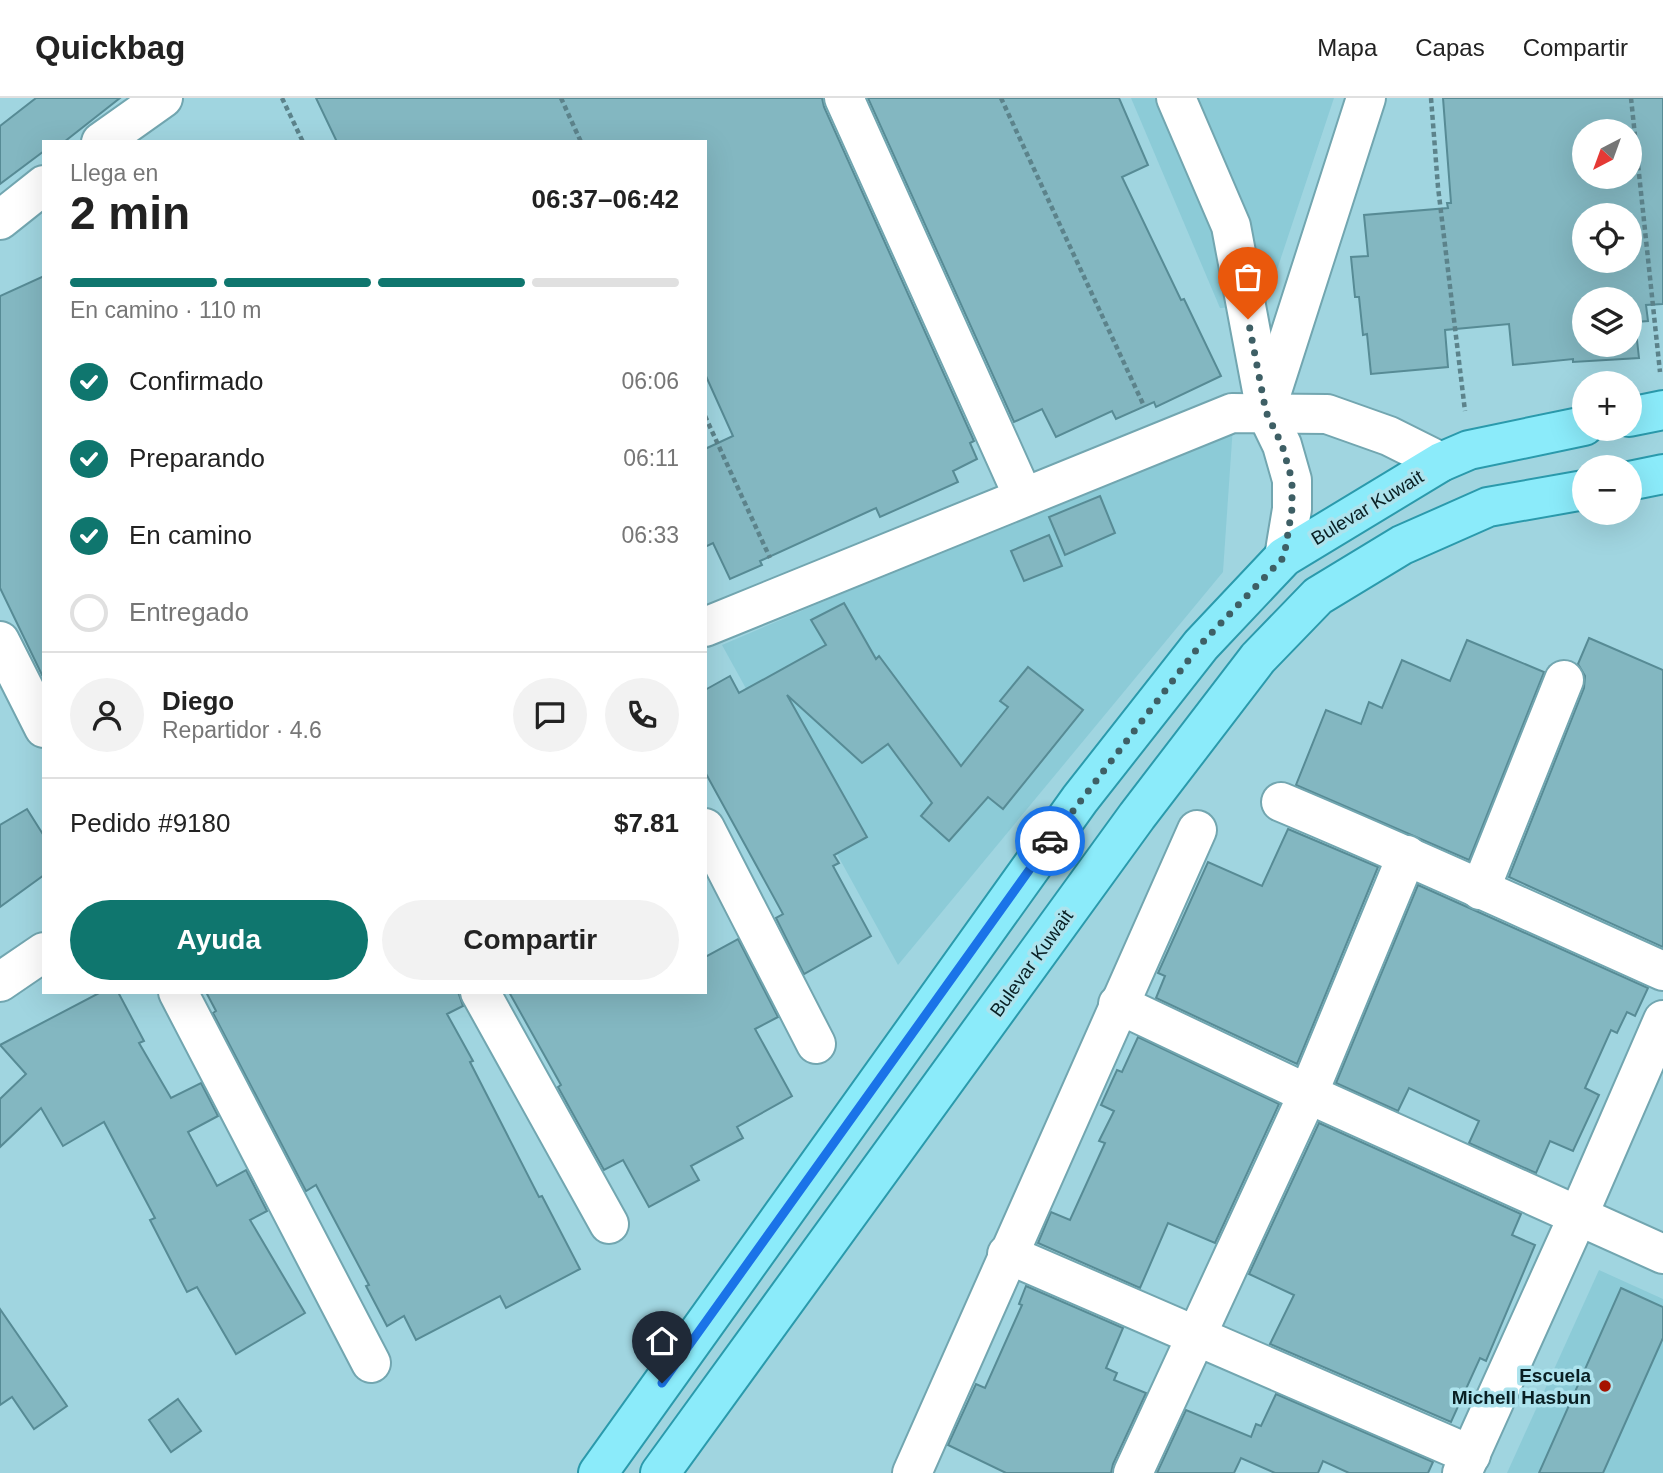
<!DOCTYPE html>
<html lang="es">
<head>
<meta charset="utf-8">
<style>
  body { margin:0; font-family:Arial,sans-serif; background:#f2f2f2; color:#222; height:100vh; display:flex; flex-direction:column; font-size:26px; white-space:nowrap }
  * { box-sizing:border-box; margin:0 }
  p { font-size:23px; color:#767676 }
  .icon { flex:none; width:38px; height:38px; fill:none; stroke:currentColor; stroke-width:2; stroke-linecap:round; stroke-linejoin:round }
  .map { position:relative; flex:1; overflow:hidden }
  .panel { position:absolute; left:42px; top:42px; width:665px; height:854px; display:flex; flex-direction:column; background:#fff; border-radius:0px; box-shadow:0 7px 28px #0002 }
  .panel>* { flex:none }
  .needle { width:46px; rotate:221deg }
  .tools { position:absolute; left:1572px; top:21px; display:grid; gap:14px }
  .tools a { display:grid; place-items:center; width:70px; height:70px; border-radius:50%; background:#fff; box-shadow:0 7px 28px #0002; font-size:35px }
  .pin { position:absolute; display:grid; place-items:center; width:60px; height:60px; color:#fff; margin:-72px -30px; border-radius:50% 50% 50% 0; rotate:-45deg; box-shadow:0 0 7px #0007 }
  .pin .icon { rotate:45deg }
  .courier { position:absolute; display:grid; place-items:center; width:70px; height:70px; margin:-35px; border:5px solid #1a73e8; border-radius:50%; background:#fff; color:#222; box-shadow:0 2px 9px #0007 }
  .head em { font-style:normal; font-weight:600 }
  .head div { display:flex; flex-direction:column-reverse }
  .head { display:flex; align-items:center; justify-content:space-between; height:119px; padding:0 28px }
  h1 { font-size:46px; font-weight:600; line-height:52px }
  .bar { display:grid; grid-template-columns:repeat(4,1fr); gap:10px 7px; align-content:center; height:84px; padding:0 28px }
  .bar i { height:9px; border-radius:5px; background:#e0e0e0 }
  .bar .on { background:#0f766e }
  .bar p { grid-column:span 4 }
  .line { display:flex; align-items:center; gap:18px; padding:0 28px; border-top:2px solid #e0e0e0 }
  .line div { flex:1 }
  .round { display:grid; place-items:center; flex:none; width:74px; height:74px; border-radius:37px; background:#f2f2f2 }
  ol { padding:0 28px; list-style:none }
  li { display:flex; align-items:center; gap:21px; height:77px }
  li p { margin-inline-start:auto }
  li .icon { padding:7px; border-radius:50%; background:#0f766e; color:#fff; stroke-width:4 }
  li:last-child { color:#767676 }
  li i { width:38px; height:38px; border:4px solid #e0e0e0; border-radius:50% }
  .button { display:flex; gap:14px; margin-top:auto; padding:14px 28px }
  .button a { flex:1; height:80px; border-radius:42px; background:#0f766e; color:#fff; font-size:28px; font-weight:600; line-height:80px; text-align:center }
  .button a+a { background:#f2f2f2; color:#222 }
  header { display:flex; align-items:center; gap:42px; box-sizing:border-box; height:98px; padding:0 35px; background:#fff; border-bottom:2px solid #e0e0e0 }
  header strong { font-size:33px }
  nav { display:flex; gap:38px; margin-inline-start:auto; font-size:24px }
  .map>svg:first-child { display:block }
  .built { fill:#8ccbd7 }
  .building { fill:#83b7c1; stroke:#578b95; stroke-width:2; fill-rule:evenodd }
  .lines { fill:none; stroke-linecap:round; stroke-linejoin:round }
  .minor-casing { stroke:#72a6b0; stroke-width:42 }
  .major-casing { stroke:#2b9aac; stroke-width:42 }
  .path { stroke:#5c838b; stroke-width:4.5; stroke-dasharray:5 3.5; stroke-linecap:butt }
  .minor { stroke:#fff; stroke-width:38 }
  .major { stroke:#8bebfa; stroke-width:38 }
  .done { stroke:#3e5f65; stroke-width:7; stroke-dasharray:0 12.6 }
  .route { stroke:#1a73e8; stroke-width:9 }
  .poi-dot { fill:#a51200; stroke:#ade3ed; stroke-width:2.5 }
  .labels { text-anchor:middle; stroke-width:7; stroke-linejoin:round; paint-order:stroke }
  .street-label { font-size:19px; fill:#091f23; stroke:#ade3ed }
  .poi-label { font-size:19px; font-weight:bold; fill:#091f23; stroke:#ade3ed; text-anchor:end }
</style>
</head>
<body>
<header>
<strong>Quickbag</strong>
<nav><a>Mapa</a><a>Capas</a><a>Compartir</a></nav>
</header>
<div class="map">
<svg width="1663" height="1375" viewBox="0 0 1663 1375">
  <rect width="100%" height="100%" fill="#a0d5e0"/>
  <g class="built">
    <polygon points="1131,0 1334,0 1265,208 1220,210"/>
    <polygon points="1233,328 1223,474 898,867 722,547"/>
    <polygon points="1599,1172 1663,1201 1663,1375 1507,1375"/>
  </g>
  <g class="building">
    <polygon points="36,0 120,0 64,44 44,44 44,53 0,86 0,28"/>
    <polygon points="316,0 822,0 824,9 974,343 970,345 977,361 953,373 958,384 880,419 876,410 760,463 762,467 730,481 713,445 705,449 705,351 733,338 705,276 705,44 337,44"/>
    <polygon points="868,0 1119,0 1148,67 1122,79 1181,202 1184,201 1221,278 1156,309 1154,304 1116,321 1112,313 1056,339 1042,311 1014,324"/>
    <path d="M1443,0H1663V206L1646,207L1648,223L1635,224L1639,260L1573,264V261L1513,267L1509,226L1445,232L1448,269L1371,276L1367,236L1363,237L1359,199H1355L1351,159L1368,158L1364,117L1448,110L1447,105H1451ZM1584,33H1629V79H1584ZM1584,117H1629V163H1584ZM1584,201H1629V247H1584Z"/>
    <polygon points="44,178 44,581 0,490 0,198"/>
    <polygon points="1100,398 1115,435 1065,457 1049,419"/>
    <polygon points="1049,437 1062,468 1024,483 1011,453"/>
    <polygon points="844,505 876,561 879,558 961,668 1008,609 1000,603 1028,569 1083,612 1003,711 988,699 949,743 921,718 932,705 888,646 862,665 787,597 867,739 834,757 839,765 833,768 871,838 804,876 776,820 783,816 705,674 705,592 730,578 739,595 826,547 811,522"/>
    <polygon points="1589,540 1663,572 1663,849 1509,779 1584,590 1585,578 1578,566"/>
    <polygon points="1467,542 1544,574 1469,762 1296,687 1326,612 1361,626 1369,604 1382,610 1402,562 1450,583"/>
    <polygon points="27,711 44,738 44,777 0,809 0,727"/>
    <polygon points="1288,731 1378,769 1297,966 1156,900 1165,878 1158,875 1208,764 1262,788"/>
    <polygon points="1418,787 1648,890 1635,918 1627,914 1617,935 1611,932 1585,990 1599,997 1573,1053 1550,1043 1536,1075 1469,1045 1479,1023 1409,990 1398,1013 1336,985"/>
    <polygon points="738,841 778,919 755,931 792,998 737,1029 743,1040 691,1068 699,1082 649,1109 623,1062 604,1072 558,989 561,987 509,894 705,894 705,859"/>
    <polygon points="101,894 118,894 144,943 139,945 171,1000 201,985 218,1018 188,1034 217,1088 246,1072 267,1113 250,1122 305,1215 236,1256 197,1189 187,1194 150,1122 155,1120 104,1024 63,1048 41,1010 0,1049 0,1001 26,976 0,947"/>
    <polygon points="206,894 458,894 463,908 447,916 473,963 470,964 539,1099 542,1098 580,1171 506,1210 500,1198 416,1242 404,1218 387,1228 366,1188 369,1187 316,1087 306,1093 213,915 216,913"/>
    <polygon points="1138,939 1279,1006 1215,1145 1168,1125 1140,1190 1038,1145 1051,1114 1070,1122 1105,1045 1099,1043 1114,1013 1101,1007 1117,972 1122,974"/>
    <polygon points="1319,1025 1521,1116 1512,1137 1535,1147 1486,1263 1480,1260 1451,1324 1270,1246 1294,1197 1249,1176"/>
    <polygon points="1026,1188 1123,1230 1106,1270 1117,1275 1114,1282 1146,1295 1113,1366 1111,1375 1006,1375 948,1347 976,1286 985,1290 1022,1207 1019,1206"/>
    <polygon points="1621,1190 1663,1209 1663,1240 1603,1375 1539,1375"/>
    <polygon points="0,1211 67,1308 34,1331 12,1299 0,1307"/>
    <polygon points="1276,1296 1433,1364 1428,1375 1349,1375 1323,1363 1318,1375 1275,1375 1241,1360 1234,1375 1157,1375 1186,1312 1251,1339 1256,1326 1261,1328"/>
    <polygon points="178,1301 201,1333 171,1354 149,1322"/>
  </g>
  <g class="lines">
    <g class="minor-casing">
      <g id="minor">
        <polyline points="844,0 1023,398"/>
        <polyline points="1176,0 1231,128 1266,314 1282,347 1292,382 1292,411 1284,459"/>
        <polyline points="101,44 163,0"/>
        <polyline points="0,122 44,87"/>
        <polyline points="1267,309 1366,0"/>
        <polyline points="705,529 1232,315 1327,316 1389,338 1441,364"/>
        <polyline points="0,543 44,630"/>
        <path d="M1281,704C1410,758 1536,816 1663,873"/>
        <polyline points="705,730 816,946"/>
        <polyline points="1480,792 1564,582"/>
        <polyline points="0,884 44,854"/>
        <polyline points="178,894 371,1265"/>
        <polyline points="480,894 609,1126"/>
        <polyline points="1118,906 1308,996 1663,1156"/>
        <polyline points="1007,1156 1471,1357"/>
        <polyline points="912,1375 1197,732"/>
        <polyline points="1133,1375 1308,996 1407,757"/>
        <polyline points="1462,1375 1578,1118 1663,922"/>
      </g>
    </g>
    <g class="major-casing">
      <g id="major">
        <polyline points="1629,319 1663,312"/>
        <polyline points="1629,383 1663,376"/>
        <polyline points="598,1375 1080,701 1201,547 1284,459 1441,364 1469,352 1584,328"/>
        <polyline points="660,1375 1137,718 1258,560 1318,498 1402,447 1488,409 1584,392"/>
      </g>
    </g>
    <g class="path">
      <polyline points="282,0 303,44"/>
      <polyline points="561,0 581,44"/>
      <polyline points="1001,0 1144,308"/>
      <polyline points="1431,0 1438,89 1465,313"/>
      <polyline points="1631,0 1660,274"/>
      <polyline points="705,318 770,460"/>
    </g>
    <use href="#minor" class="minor"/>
    <use href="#major" class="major"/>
  </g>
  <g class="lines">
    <polyline class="done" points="1050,743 1200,547 1284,459 1292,411 1292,382 1282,347 1266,314 1248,221"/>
    <polyline class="route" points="662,1285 1050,743"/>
  </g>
  <circle class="poi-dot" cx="1605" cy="1288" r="7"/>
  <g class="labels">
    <g class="street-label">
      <text transform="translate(1367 409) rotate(-31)" y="7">Bulevar Kuwait</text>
      <text transform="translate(1031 865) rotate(-54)" y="7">Bulevar Kuwait</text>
    </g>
    <g class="poi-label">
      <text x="1591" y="1284">Escuela<tspan x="1591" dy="22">Michell Hasbun</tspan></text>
    </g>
  </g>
</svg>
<div class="tools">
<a><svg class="needle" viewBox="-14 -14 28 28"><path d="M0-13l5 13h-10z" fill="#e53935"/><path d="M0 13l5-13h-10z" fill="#767676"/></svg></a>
<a><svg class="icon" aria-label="locate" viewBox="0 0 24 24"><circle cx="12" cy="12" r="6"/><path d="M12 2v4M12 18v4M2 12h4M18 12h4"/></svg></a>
<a><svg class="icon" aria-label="layers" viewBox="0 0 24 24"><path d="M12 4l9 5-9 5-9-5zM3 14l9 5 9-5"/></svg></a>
<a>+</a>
<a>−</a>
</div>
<div class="pin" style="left:1248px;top:221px;background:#ea580c"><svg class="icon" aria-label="bag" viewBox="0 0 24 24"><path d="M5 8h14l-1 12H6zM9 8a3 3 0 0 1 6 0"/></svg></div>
<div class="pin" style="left:662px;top:1285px;background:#1f2937"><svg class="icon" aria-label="home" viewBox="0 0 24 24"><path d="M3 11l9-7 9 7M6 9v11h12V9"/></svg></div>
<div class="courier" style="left:1050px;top:743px"><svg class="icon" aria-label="car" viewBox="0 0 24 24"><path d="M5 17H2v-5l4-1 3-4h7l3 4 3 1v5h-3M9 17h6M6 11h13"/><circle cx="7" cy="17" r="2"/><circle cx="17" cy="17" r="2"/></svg></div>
<section class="panel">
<div class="head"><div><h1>2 min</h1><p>Llega en</p></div><em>06:37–06:42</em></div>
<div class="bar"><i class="on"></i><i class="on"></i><i class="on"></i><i></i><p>En camino · 110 m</p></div>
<ol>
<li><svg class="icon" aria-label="check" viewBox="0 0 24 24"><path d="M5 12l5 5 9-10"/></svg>Confirmado<p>06:06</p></li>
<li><svg class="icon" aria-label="check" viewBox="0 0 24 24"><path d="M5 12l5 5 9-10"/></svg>Preparando<p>06:11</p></li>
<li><svg class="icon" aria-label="check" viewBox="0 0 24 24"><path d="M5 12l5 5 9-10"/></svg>En camino<p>06:33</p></li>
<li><i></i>Entregado</li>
</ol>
<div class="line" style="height:126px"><a class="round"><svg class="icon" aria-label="person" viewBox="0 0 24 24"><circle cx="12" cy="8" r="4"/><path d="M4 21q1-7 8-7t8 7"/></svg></a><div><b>Diego</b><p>Repartidor · 4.6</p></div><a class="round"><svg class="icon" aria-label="chat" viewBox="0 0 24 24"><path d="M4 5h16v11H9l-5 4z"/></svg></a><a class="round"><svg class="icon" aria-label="phone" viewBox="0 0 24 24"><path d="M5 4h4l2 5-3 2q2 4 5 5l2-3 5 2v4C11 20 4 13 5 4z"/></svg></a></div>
<div class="line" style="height:91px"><div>Pedido #9180</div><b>$7.81</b></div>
<div class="button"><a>Ayuda</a><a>Compartir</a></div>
</section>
</div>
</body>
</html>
